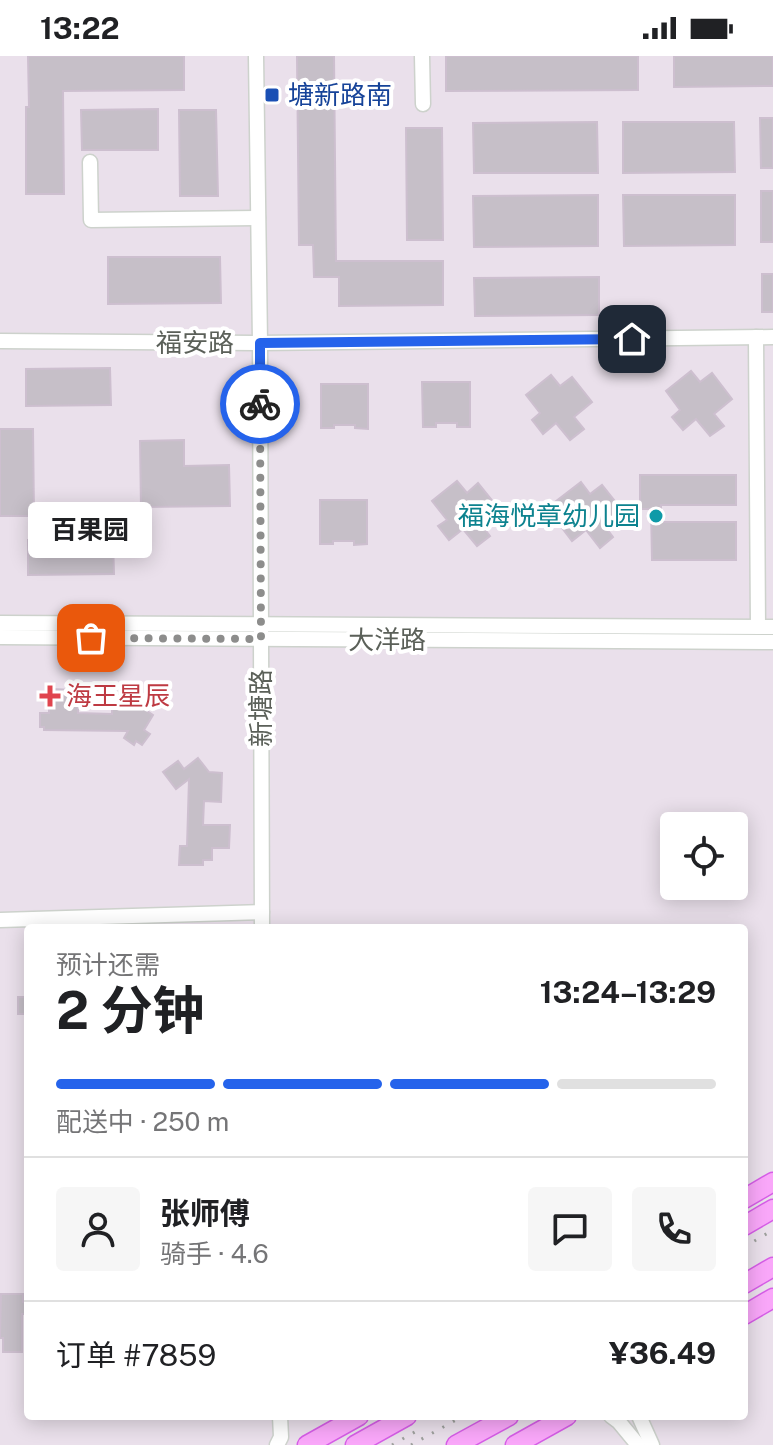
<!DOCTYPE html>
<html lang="zh">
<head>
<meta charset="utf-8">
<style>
  body { margin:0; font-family:"Public Sans","Noto Sans SC",sans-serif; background:#f6f6f6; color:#202124; height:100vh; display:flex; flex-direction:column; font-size:30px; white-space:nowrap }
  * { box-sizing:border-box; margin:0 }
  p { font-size:26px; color:#757577 }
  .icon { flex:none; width:44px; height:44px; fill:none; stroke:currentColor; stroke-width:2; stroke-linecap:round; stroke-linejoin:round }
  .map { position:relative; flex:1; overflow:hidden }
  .details { position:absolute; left:24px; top:868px; width:724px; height:496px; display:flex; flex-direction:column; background:#fff; border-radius:8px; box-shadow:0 4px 20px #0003 }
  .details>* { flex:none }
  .fabs { position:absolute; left:660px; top:756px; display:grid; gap:16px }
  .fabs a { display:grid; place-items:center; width:88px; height:88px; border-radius:8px; background:#fff; box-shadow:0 4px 20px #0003; font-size:40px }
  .pin { position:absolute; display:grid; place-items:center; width:68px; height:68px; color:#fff; margin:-34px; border-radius:16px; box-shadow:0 4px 12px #0006 }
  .courier { position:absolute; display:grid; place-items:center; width:80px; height:80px; margin:-40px; border:6px solid #2563eb; border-radius:50%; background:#fff; color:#222; box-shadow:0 2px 10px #0007 }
  .bubble { position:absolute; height:56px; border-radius:8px; background:#fff; box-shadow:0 4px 20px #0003; font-size:26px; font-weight:700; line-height:56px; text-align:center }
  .head em { font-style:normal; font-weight:700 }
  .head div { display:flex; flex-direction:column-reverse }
  .head { display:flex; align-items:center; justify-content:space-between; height:136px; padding:0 32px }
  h1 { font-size:52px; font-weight:700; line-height:60px }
  .bar { display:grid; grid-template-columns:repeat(4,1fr); gap:12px 8px; align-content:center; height:96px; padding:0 32px }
  .bar i { height:10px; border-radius:6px; background:#e0e0e0 }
  .bar .selected { background:#2563eb }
  .bar p { grid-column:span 4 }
  .line { display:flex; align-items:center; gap:20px; padding:0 32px; border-top:2px solid #e0e0e0 }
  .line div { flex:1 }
  .round { display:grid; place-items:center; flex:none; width:84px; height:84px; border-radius:8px; background:#f6f6f6 }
  .status { display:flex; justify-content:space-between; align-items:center; height:56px; padding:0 40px; background:#fff; direction:ltr }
  .status svg { height:22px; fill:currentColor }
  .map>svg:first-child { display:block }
  .building { fill:#c6bfc8; stroke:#cdbfcf; stroke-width:2 }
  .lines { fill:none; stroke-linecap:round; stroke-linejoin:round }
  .minor-casing { stroke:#cdd2cc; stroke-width:17 }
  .major-casing { stroke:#d65de7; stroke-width:21 }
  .minor { stroke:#fff; stroke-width:14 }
  .major { stroke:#f9a7f9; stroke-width:18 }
  .rail { stroke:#9d9f9c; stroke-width:3; stroke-dasharray:2 10; stroke-linecap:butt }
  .done { stroke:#8d8d8c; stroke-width:8; stroke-dasharray:0 14.4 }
  .route { stroke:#2563eb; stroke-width:10 }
  .transit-dot { fill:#1a4fb4; stroke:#fff; stroke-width:3 }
  .culture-dot { fill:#0f9aa8; stroke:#fff; stroke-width:3 }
  .health-dot { fill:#e0444e; stroke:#fff; stroke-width:3 }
  .labels { text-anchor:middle; stroke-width:8; stroke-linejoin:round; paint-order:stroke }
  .transit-label { font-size:26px; fill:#164399; stroke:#fff; text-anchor:start }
  .street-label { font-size:26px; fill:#5b6059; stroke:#fff }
  .culture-label { font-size:26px; fill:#0d838f; stroke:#fff; text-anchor:end }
  .health-label { font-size:26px; fill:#be3a42; stroke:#fff; text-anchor:start }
</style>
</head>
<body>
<div class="status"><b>13:22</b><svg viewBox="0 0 49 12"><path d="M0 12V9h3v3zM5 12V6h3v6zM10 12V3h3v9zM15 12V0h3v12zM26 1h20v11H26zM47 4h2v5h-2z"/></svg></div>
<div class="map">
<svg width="773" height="1389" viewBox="0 0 773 1389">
  <rect width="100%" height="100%" fill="#eae0eb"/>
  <g class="building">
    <polygon points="28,0 184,0 184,34 63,35 64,138 26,138 26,51 29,51"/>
    <polygon points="297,0 334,0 336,205 443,205 443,249 339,250 339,221 314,221 313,189 299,189"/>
    <polygon points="446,0 638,0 638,34 446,35"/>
    <polygon points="674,0 773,0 773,30 674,31"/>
    <polygon points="158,53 158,94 82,94 81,54"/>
    <polygon points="179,54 216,54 218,140 180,140"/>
    <polygon points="760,62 773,62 773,112 761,112"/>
    <polygon points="597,66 598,117 474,117 473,67"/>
    <polygon points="623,66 734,66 735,116 623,117"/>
    <polygon points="406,72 442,72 443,184 407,184"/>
    <rect x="761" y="135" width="12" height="51"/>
    <polygon points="598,139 598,190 474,191 473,140"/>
    <polygon points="623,139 735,139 735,189 624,190"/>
    <polygon points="108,201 220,201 221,247 108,248"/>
    <rect x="762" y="218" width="11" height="38"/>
    <polygon points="599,221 599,259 475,260 474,222"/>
    <polygon points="110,312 111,349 26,350 26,313"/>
    <polygon points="691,315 700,326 712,317 732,343 714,358 724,370 710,380 696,363 683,374 672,361 680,354 666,335"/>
    <polygon points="551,319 560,330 572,321 592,346 574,361 584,373 570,384 556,367 543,378 532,364 540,357 526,339"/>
    <polygon points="422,326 470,326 470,371 457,371 457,367 436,367 436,371 423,371"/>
    <polygon points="321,328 368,328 368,373 355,372 355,369 334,369 334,372 321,372"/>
    <polygon points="0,373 33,373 34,460 0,460"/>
    <polygon points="184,384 184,410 229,409 230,450 141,451 140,385"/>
    <polygon points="640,419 736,419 736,449 661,449 661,466 736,466 736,504 652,504 651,453 640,453"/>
    <polygon points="457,425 467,437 478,427 499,453 480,467 490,480 477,490 463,473 449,484 438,470 447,464 432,445"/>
    <polygon points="581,426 590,438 602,429 622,454 604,469 613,481 600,492 586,474 572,485 562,472 570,465 555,446"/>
    <polygon points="320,444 367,444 367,488 354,489 354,485 333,485 333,488 320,488"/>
    <polygon points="28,484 113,484 114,518 28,519"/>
    <polygon points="49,633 78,634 78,657 112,658 112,634 137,634 137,648 153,659 144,674 150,678 142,689 136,685 134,689 124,682 128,675 44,674 44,671 40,671 40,657 49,657"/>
    <polygon points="198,702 209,716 222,717 221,746 204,745 203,769 230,769 229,792 212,792 212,804 203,804 203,809 179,809 180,790 187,790 189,723 176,733 163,716 178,705 184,713"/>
    <rect x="18" y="941" width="10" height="17"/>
    <polygon points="1,1238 23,1238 23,1246 26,1246 25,1258 22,1258 22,1296 3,1296 3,1282 0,1282"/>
  </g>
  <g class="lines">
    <g class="minor-casing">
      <g id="minor">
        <polyline points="256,0 260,287 262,872"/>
        <polyline points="422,0 423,48"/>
        <polyline points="90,106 91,164 258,162"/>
        <polyline points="756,281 758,571"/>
        <polyline points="0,285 260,287 773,281"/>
        <polyline points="0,567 773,571"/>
        <polyline points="0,581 773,586"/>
        <polyline points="0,864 262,856"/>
        <polyline points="611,1360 619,1366 638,1389"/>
        <polyline points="639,1360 652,1389"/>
        <polyline points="277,1389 281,1381 280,1360"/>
      </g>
    </g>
    <g class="major-casing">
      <g id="major">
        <polyline points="744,1143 773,1126"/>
        <polyline points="744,1170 773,1153"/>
        <polyline points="744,1228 773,1211"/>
        <polyline points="744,1259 773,1242"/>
        <polyline points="307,1389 359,1360"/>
        <polyline points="355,1389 407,1360"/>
        <polyline points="456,1389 509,1360"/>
        <polyline points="515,1389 567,1360"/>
      </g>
    </g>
    <use href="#minor" class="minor"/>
    <use href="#major" class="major"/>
    <g class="rail">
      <polyline points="744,1191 773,1174"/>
      <polyline points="392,1389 420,1373"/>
      <polyline points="411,1389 463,1360"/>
    </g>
  </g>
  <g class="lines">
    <polyline class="done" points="91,582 261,583 260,348"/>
    <polyline class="route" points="260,348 260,287 632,283"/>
  </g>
  <rect class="transit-dot" x="264" y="31" width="16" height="16" rx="4"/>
  <circle class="culture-dot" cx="656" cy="460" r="8"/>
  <path class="health-dot" d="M46 628h8v8h8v8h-8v8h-8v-8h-8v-8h8z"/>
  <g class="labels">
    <g class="transit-label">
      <text x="288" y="48">塘新路南</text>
    </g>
    <g class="street-label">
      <text x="195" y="296">福安路</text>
      <text x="387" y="593">大洋路</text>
      <text transform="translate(261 652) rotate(-90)" y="9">新塘路</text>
    </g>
    <g class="culture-label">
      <text x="640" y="469">福海悦章幼儿园</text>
    </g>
    <g class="health-label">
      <text x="66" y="649">海王星辰</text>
    </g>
  </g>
</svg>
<div class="fabs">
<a><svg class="icon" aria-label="locate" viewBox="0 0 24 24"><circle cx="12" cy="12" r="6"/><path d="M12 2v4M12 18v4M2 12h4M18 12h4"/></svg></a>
</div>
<div class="pin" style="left:91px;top:582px;background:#ea580c"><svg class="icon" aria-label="bag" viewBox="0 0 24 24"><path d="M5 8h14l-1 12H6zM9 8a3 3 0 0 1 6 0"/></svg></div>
<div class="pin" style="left:632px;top:283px;background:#1f2937"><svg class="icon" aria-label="home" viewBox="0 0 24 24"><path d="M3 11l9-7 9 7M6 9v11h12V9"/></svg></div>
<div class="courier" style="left:260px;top:348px"><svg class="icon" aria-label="bike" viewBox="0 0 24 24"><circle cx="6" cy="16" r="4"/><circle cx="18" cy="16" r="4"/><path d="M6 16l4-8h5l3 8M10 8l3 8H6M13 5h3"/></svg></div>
<div class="bubble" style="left:28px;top:446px;width:124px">百果园</div>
<section class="details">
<div class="head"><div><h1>2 分钟</h1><p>预计还需</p></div><em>13:24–13:29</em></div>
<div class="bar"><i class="selected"></i><i class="selected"></i><i class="selected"></i><i></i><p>配送中 · 250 m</p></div>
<div class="line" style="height:144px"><a class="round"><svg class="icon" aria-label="person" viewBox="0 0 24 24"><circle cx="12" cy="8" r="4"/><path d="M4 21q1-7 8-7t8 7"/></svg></a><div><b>张师傅</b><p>骑手 · 4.6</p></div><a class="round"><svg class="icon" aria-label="chat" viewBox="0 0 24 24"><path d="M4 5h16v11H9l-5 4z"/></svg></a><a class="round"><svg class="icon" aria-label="phone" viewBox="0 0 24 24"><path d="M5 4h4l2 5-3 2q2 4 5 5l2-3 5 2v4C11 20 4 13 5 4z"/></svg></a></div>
<div class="line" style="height:104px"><div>订单 #7859</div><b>¥36.49</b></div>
</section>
</div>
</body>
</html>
